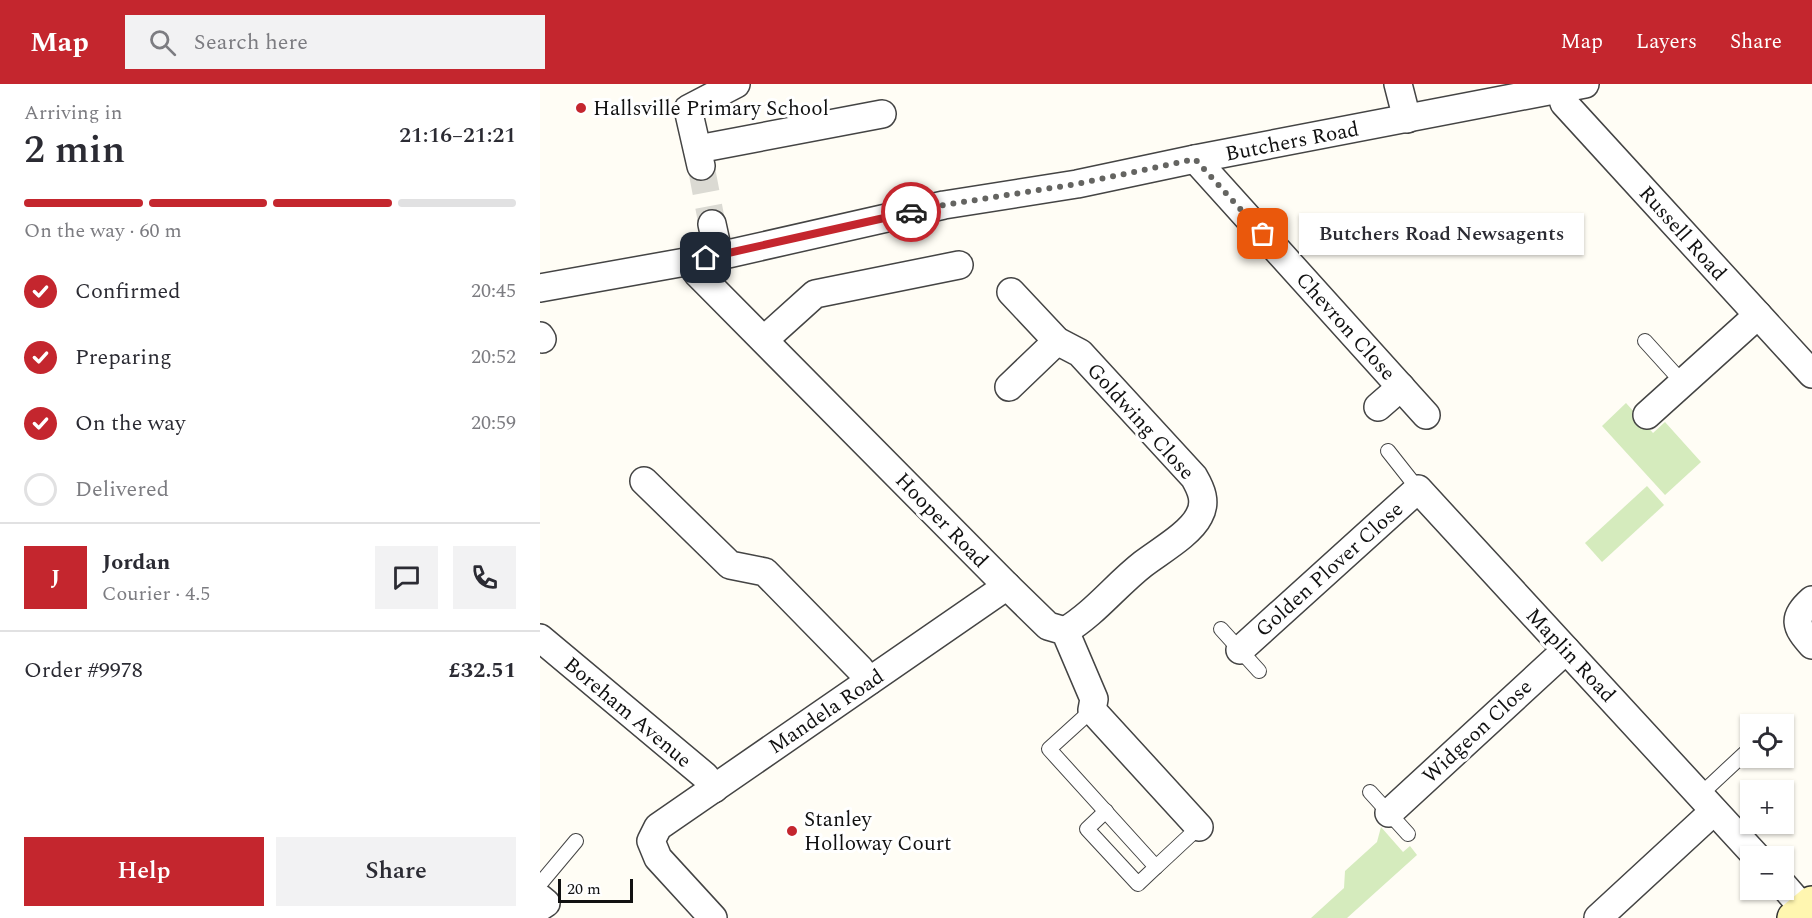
<!DOCTYPE html>
<html lang="en">
<head>
<meta charset="utf-8">
<style>
  body { margin:0; font-family:Spectral,serif; background:#f2f2f3; color:#2b2b33; height:100vh; display:flex; flex-direction:column; font-size:22px; white-space:nowrap }
  * { box-sizing:border-box; margin:0 }
  p { font-size:20px; color:#7c7c81 }
  .icon { flex:none; width:33px; height:33px; fill:none; stroke:currentColor; stroke-width:2; stroke-linecap:round; stroke-linejoin:round }
  .map { position:relative; flex:1; overflow:hidden }
  .sheet { display:flex; flex-direction:column; background:#fff; width:540px }
  .sheet>* { flex:none }
  .tools { position:absolute; left:1200px; top:630px; display:grid; gap:12px }
  .tools a { display:grid; place-items:center; width:54px; height:54px; border-radius:0px; background:#fff; box-shadow:0 2px 4px #0004; font-size:30px }
  .scale { position:absolute; left:18px; bottom:15px; width:75px; box-sizing:border-box; padding-left:6px; border:3px solid #111; border-top:0; font-size:16px; line-height:21px; white-space:nowrap; color:#111; -webkit-text-stroke:4px #fff; paint-order:stroke }
  .pin { position:absolute; display:grid; place-items:center; width:51px; height:51px; color:#fff; margin:-26px; border-radius:12px; box-shadow:0 3px 9px #0006 }
  .courier { position:absolute; display:grid; place-items:center; width:60px; height:60px; margin:-30px; border:4px solid #c4262e; border-radius:50%; background:#fff; color:#222; box-shadow:0 2px 8px #0007 }
  .bubble { position:absolute; height:42px; border-radius:0px; background:#fff; box-shadow:0 2px 4px #0004; font-size:20px; font-weight:600; line-height:42px; text-align:center }
  .head em { font-style:normal; font-weight:600 }
  .head div { display:flex; flex-direction:column-reverse }
  .head { display:flex; align-items:center; justify-content:space-between; height:102px; padding:0 24px }
  h1 { font-size:39px; font-weight:600; line-height:45px }
  .bar { display:grid; grid-template-columns:repeat(4,1fr); gap:9px 6px; align-content:center; height:72px; padding:0 24px }
  .bar i { height:8px; border-radius:4px; background:#e1e1e2 }
  .bar .on { background:#c4262e }
  .bar p { grid-column:span 4 }
  .line { display:flex; align-items:center; gap:15px; padding:0 24px; border-top:2px solid #e1e1e2 }
  .line div { flex:1 }
  .round { display:grid; place-items:center; flex:none; width:63px; height:63px; border-radius:0px; background:#f2f2f3 }
  ol { padding:0 24px; list-style:none }
  li { display:flex; align-items:center; gap:18px; height:66px }
  li p { margin-inline-start:auto }
  li .icon { padding:6px; border-radius:50%; background:#c4262e; color:#fff; stroke-width:4 }
  li:last-child { color:#7c7c81 }
  li i { width:33px; height:33px; border:3px solid #e1e1e2; border-radius:50% }
  .primary-button { display:flex; gap:12px; margin-top:auto; padding:12px 24px }
  .primary-button a { flex:1; height:69px; border-radius:0px; background:#c4262e; color:#fff; font-size:24px; font-weight:600; line-height:69px; text-align:center }
  .primary-button a+a { background:#f2f2f3; color:#2b2b33 }
  header { display:flex; align-items:center; gap:36px; box-sizing:border-box; height:84px; padding:0 30px; background:#c4262e; color:#fff }
  header strong { font-size:28px }
  nav { display:flex; gap:33px; margin-inline-start:auto; font-size:21px }
  .search { width:420px; height:54px; background:#f2f2f3; display:flex; align-items:center; gap:15px; box-sizing:border-box; padding:0 21px; border-radius:0px; color:#7c7c81; font-size:22px }
  main { display:flex; flex:1; min-height:0 }
  .map>svg:first-child { display:block }
  .green { fill:#d5ebbd }
  .lines { fill:none; stroke-linecap:round; stroke-linejoin:round }
  .street-tunnel { stroke:#dbdad3; stroke-width:27; stroke-dasharray:27 14; stroke-linecap:butt }
  .lane-casing { stroke:#444; stroke-width:16 }
  .street-casing { stroke:#444; stroke-width:30 }
  .secondary-casing { stroke:#333; stroke-width:36 }
  .lane { stroke:#fff; stroke-width:14 }
  .street { stroke:#fff; stroke-width:27 }
  .secondary { stroke:#fff6b0; stroke-width:33 }
  .done { stroke:#646461; stroke-width:6; stroke-dasharray:0 10.8 }
  .route { stroke:#c4262e; stroke-width:8 }
  .poi-dot { fill:#c4262e; stroke:#fff; stroke-width:2 }
  .labels { text-anchor:middle; stroke-width:6; stroke-linejoin:round; paint-order:stroke }
  .poi-label { font-size:21px; fill:#111; stroke:#fff; text-anchor:start }
  .street-label { font-size:21px; fill:#111; stroke:#fff }
</style>
</head>
<body>
<header>
<strong>Map</strong>
<div class="search"><svg class="icon" aria-label="search" viewBox="0 0 24 24"><circle cx="10" cy="10" r="6"/><path d="M15 15l6 6"/></svg>Search here</div>
<nav><a>Map</a><a>Layers</a><a>Share</a></nav>
</header>
<main>
<section class="sheet">
<div class="head"><div><h1>2 min</h1><p>Arriving in</p></div><em>21:16–21:21</em></div>
<div class="bar"><i class="on"></i><i class="on"></i><i class="on"></i><i></i><p>On the way · 60 m</p></div>
<ol>
<li><svg class="icon" aria-label="check" viewBox="0 0 24 24"><path d="M5 12l5 5 9-10"/></svg>Confirmed<p>20:45</p></li>
<li><svg class="icon" aria-label="check" viewBox="0 0 24 24"><path d="M5 12l5 5 9-10"/></svg>Preparing<p>20:52</p></li>
<li><svg class="icon" aria-label="check" viewBox="0 0 24 24"><path d="M5 12l5 5 9-10"/></svg>On the way<p>20:59</p></li>
<li><i></i>Delivered</li>
</ol>
<div class="line" style="height:108px"><b class="round" style="background:#c4262e;color:#fff">J</b><div><b>Jordan</b><p>Courier · 4.5</p></div><a class="round"><svg class="icon" aria-label="chat" viewBox="0 0 24 24"><path d="M4 5h16v11H9l-5 4z"/></svg></a><a class="round"><svg class="icon" aria-label="phone" viewBox="0 0 24 24"><path d="M5 4h4l2 5-3 2q2 4 5 5l2-3 5 2v4C11 20 4 13 5 4z"/></svg></a></div>
<div class="line" style="height:78px"><div>Order #9978</div><b>£32.51</b></div>
<div class="primary-button"><a>Help</a><a>Share</a></div>
</section>
<div class="map">
<svg width="1272" height="834" viewBox="0 0 1272 834">
  <rect width="100%" height="100%" fill="#fffdf5"/>
  <g class="green">
    <polygon points="1086,319 1113,349 1125,338 1161,378 1125,411 1062,342"/>
    <polygon points="1107,402 1124,421 1062,478 1045,459"/>
    <polygon points="841,743 863,768 870,762 877,771 807,834 771,834 804,804 805,787 837,758"/>
  </g>
  <g class="lines">
    <polyline class="street-tunnel" points="161,82 172,140"/>
    <g class="lane-casing">
      <g id="lane">
        <polyline points="1105,257 1143,299"/>
        <polyline points="848,367 878,405"/>
        <polyline points="681,545 719,587"/>
        <polyline points="552,626 509,665 616,783 659,743"/>
        <polyline points="830,708 868,750"/>
        <polyline points="1160,711 1205,669"/>
        <polyline points="566,727 547,745 598,800 616,783"/>
        <polyline points="0,800 36,757"/>
      </g>
    </g>
    <g class="street-casing">
      <g id="street">
        <polyline points="858,0 867,35"/>
        <polyline points="1020,5 1024,19 1272,290"/>
        <polyline points="158,65 342,30"/>
        <polyline points="655,75 886,331"/>
        <polyline points="161,82 148,25 196,0"/>
        <polyline points="172,140 179,172"/>
        <polyline points="154,177 157,189 467,502 508,542 525,547 554,615 552,626 659,743"/>
        <polyline points="0,204 179,172 404,121 537,100 655,75 1045,0"/>
        <path d="M471,208L517,257L540,269L654,393C661,405 667,418 659,432C650,450 620,467 603,480C576,501 555,529 525,547"/>
        <polyline points="0,252 2,255"/>
        <polyline points="224,256 275,210 419,181"/>
        <polyline points="469,303 517,257"/>
        <polyline points="838,323 861,303"/>
        <polyline points="1107,331 1218,231"/>
        <polyline points="104,397 190,481 225,488 320,585 329,597"/>
        <path d="M1272,516C1252,534 1255,542 1272,561"/>
        <polyline points="0,554 165,692 174,705"/>
        <polyline points="700,566 878,405 1216,772"/>
        <polyline points="849,729 1026,566"/>
        <polyline points="1244,802 1264,825"/>
        <polyline points="0,814 6,819 0,823"/>
        <polyline points="173,834 118,774 111,757 118,743 467,502"/>
        <polyline points="1058,834 1174,727"/>
      </g>
    </g>
    <g class="secondary-casing">
      <polyline id="secondary" points="1254,834 1272,819"/>
    </g>
    <use href="#lane" class="lane"/>
    <use href="#street" class="street"/>
    <use href="#secondary" class="secondary"/>
  </g>
  <g class="lines">
    <polyline class="done" points="371,128 404,121 537,100 655,75 723,150"/>
    <polyline class="route" points="166,174 371,128"/>
  </g>
  <g class="poi-dot">
    <circle cx="41" cy="24" r="6"/>
    <circle cx="252" cy="747" r="6"/>
  </g>
  <g class="labels">
    <g class="poi-label">
      <text x="53" y="31">Hallsville Primary School</text>
      <text x="264" y="742">Stanley<tspan x="264" dy="24">Holloway Court</tspan></text>
    </g>
    <g class="street-label">
      <text transform="translate(752 57) rotate(-11)" y="7">Butchers Road</text>
      <text transform="translate(1143 149) rotate(48)" y="7">Russell Road</text>
      <text transform="translate(806 242) rotate(48)" y="7">Chevron Close</text>
      <text transform="translate(601 337) rotate(48)" y="7">Goldwing Close</text>
      <text transform="translate(402 436) rotate(46)" y="7">Hooper Road</text>
      <text transform="translate(789 485) rotate(-42)" y="7">Golden Plover Close</text>
      <text transform="translate(1031 571) rotate(47)" y="7">Maplin Road</text>
      <text transform="translate(286 627) rotate(-34)" y="7">Mandela Road</text>
      <text transform="translate(88 628) rotate(40)" y="7">Boreham Avenue</text>
      <text transform="translate(937 647) rotate(-43)" y="7">Widgeon Close</text>
    </g>
  </g>
</svg>
<div class="tools">
<a><svg class="icon" aria-label="locate" viewBox="0 0 24 24"><circle cx="12" cy="12" r="6"/><path d="M12 2v4M12 18v4M2 12h4M18 12h4"/></svg></a>
<a>+</a>
<a>−</a>
</div>
<div class="scale">20 m</div>
<div class="pin" style="left:723px;top:150px;background:#ea580c"><svg class="icon" aria-label="bag" viewBox="0 0 24 24"><path d="M5 8h14l-1 12H6zM9 8a3 3 0 0 1 6 0"/></svg></div>
<div class="pin" style="left:166px;top:174px;background:#1f2937"><svg class="icon" aria-label="home" viewBox="0 0 24 24"><path d="M3 11l9-7 9 7M6 9v11h12V9"/></svg></div>
<div class="courier" style="left:371px;top:128px"><svg class="icon" aria-label="car" viewBox="0 0 24 24"><path d="M5 17H2v-5l4-1 3-4h7l3 4 3 1v5h-3M9 17h6M6 11h13"/><circle cx="7" cy="17" r="2"/><circle cx="17" cy="17" r="2"/></svg></div>
<div class="bubble" style="left:759px;top:129px;width:285px">Butchers Road Newsagents</div>
</div>
</main>
</body>
</html>
